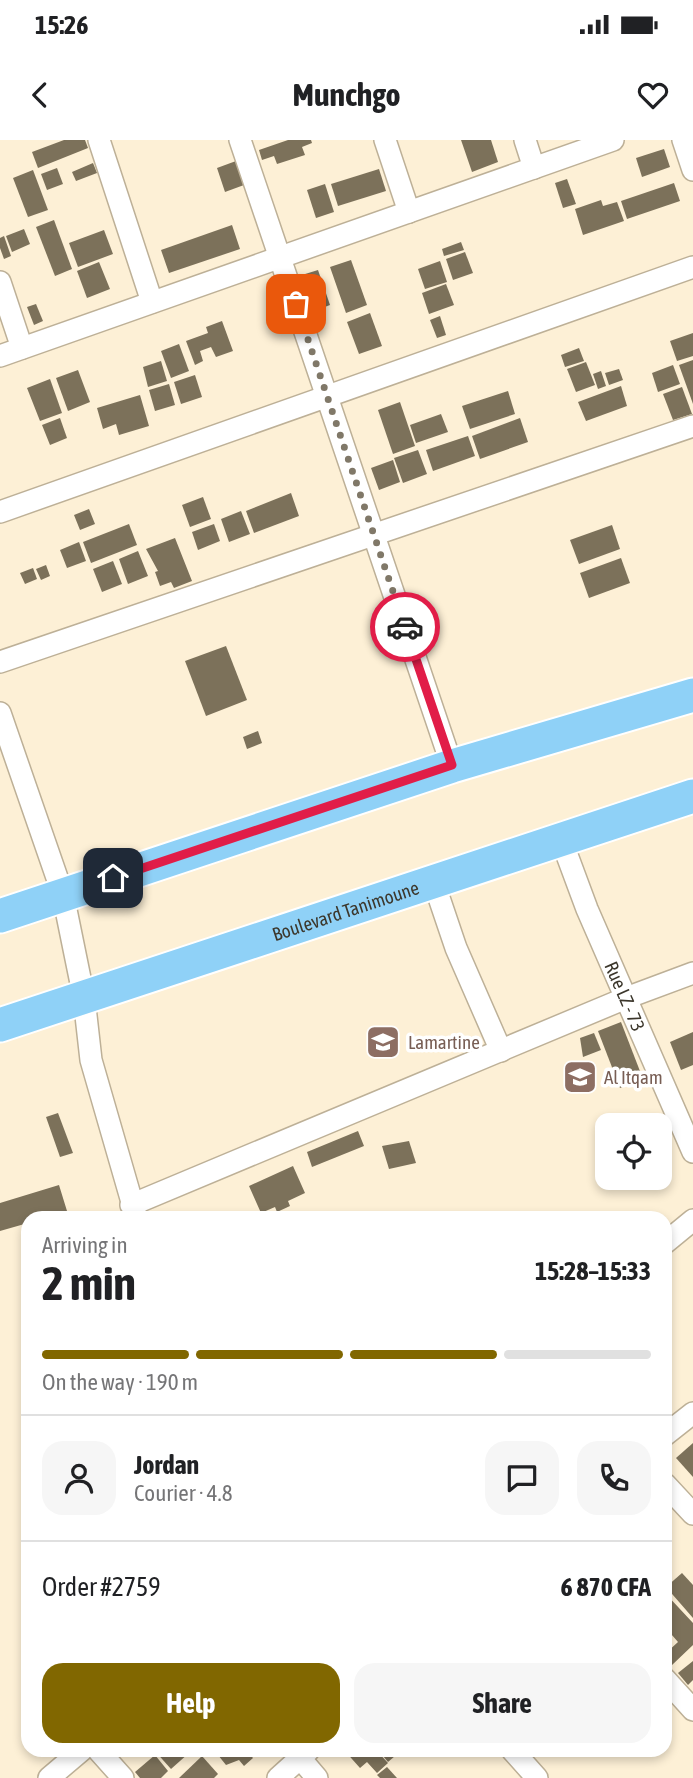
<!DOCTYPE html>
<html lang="en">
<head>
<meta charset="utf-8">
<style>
  body { margin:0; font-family:"Asap Condensed",sans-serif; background:#f6f6f6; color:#202124; height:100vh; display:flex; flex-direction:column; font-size:26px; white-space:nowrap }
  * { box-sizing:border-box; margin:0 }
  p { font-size:23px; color:#757577 }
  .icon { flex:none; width:38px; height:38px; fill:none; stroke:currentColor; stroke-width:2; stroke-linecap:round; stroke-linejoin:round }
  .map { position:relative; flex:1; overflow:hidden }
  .panel { position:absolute; left:21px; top:1071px; width:651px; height:546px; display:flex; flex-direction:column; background:#fff; border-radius:21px; box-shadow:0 4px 10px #0003 }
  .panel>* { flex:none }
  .controls { position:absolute; left:595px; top:973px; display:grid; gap:14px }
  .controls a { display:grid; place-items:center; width:77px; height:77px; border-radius:14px; background:#fff; box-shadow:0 4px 10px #0003; font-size:35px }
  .pin { position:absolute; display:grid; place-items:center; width:60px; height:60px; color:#fff; margin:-30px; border-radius:14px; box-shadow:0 4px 10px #0006 }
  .courier { position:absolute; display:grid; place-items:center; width:70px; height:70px; margin:-35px; border:5px solid #e11d48; border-radius:50%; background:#fff; color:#222; box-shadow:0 2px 9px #0007 }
  .headline em { font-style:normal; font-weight:700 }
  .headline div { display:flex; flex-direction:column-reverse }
  .headline { display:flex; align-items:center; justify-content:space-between; height:119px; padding:0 21px }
  h1 { font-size:46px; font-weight:700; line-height:52px }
  .bar { display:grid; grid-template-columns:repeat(4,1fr); gap:10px 7px; align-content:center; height:84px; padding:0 21px }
  .bar i { height:9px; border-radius:5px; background:#e0e0e0 }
  .bar .on { background:#816700 }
  .bar p { grid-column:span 4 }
  .line { display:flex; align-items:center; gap:18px; padding:0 21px; border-top:2px solid #e0e0e0 }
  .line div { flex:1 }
  .round { display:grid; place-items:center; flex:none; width:74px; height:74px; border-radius:21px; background:#f6f6f6 }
  .primary-button { display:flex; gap:14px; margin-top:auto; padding:14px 21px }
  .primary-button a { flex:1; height:80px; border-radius:21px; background:#816700; color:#fff; font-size:28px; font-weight:700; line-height:80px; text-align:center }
  .primary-button a+a { background:#f6f6f6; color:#202124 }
  .status { display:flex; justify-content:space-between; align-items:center; height:49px; padding:0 35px; background:#fff; direction:ltr }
  .status svg { height:19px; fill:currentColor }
  header { display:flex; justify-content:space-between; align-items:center; height:91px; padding:0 21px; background:#fff; font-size:32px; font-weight:700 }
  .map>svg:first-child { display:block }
  .building { fill:#7c715a }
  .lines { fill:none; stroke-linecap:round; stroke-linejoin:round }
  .minor-casing { stroke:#bdb097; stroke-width:24 }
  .primary-casing { stroke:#fff; stroke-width:37 }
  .minor { stroke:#fff; stroke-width:21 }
  .primary { stroke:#8fd1f7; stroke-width:33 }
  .done { stroke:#807868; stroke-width:7; stroke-dasharray:0 12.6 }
  .route { stroke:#e11d48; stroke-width:9 }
  .labels { text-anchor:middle; stroke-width:7; stroke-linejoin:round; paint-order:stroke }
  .street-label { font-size:19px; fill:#3c372c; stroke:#fff }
  .education-label { font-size:19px; fill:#785e54; stroke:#fff; text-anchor:start }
</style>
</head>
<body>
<div class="status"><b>15:26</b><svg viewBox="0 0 49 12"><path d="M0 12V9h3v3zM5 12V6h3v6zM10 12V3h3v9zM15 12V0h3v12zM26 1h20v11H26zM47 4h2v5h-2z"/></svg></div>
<header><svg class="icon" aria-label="back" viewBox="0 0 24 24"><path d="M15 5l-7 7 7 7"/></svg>Munchgo<svg class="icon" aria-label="heart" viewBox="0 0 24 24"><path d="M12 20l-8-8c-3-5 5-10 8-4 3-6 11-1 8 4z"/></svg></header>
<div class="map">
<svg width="693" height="1638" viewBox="0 0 693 1638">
  <rect width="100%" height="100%" fill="#fdf0d6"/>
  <g class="building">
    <polygon points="64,0 85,0 88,8 38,28 32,12"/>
    <polygon points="288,0 311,0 312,3 302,7 305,15 277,24 274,16 262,20 259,10"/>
    <polygon points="461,0 491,0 498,22 472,32"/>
    <polygon points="664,9 670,27 642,37 636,18"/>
    <polygon points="236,21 244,45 225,52 217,28"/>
    <polygon points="93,23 97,33 76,41 72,32"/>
    <polygon points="57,28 63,44 47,50 41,34"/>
    <polygon points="379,29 386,51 338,66 331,44"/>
    <polygon points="33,30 48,70 28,77 13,38"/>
    <polygon points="567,39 576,64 563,68 555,43"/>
    <polygon points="674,43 680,61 627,79 621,61"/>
    <polygon points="325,44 334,72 316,78 307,50"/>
    <polygon points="601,60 603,66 617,62 624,81 583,95 575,69"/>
    <polygon points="54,80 72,129 55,136 36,87"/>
    <polygon points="232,85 240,109 169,133 161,110"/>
    <polygon points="24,89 30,104 12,112 6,96"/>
    <polygon points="104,90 113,114 78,127 69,103"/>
    <polygon points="4,96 11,116 4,119 0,108 0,98"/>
    <polygon points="461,102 464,110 444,116 442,109"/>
    <polygon points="465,112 473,133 453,140 446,119"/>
    <polygon points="351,120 367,165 346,173 330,127"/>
    <polygon points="440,121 447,142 425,149 418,129"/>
    <polygon points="99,122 110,149 87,158 77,131"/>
    <polygon points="318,130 330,165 314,171 302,135"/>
    <polygon points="446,144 454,165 429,174 422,153"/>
    <polygon points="36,164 43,181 34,185 27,167"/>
    <polygon points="370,173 382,206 359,214 347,182"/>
    <polygon points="440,176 446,195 437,198 430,180"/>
    <polygon points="222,181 233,211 216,217 211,207 200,211 203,221 195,225 186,201 208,193 206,187"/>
    <polygon points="693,193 693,216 677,221 670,201"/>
    <polygon points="179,204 189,231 171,238 161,211"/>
    <polygon points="579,208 584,221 565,227 561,215"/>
    <polygon points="693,220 693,264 679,225"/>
    <polygon points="161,221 167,241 148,247 143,227"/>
    <polygon points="586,222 595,245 576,252 567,229"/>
    <polygon points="673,225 680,244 658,252 652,233"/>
    <polygon points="619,229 623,240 609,245 605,233"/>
    <polygon points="78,230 90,262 68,271 56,238"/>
    <polygon points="601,231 606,246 598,249 593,234"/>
    <polygon points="195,235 202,257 181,264 174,242"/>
    <polygon points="50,239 62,273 40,281 27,248"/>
    <polygon points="169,244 175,265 155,271 149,250"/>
    <polygon points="621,246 627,266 586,281 578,262"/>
    <polygon points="682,247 692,274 673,280 663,254"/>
    <polygon points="508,251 515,274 470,289 462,266"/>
    <polygon points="140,255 149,286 119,295 116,284 103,289 97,268"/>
    <polygon points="400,262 415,306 393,314 378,270"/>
    <polygon points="441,274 448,292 416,303 410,285"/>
    <polygon points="60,278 67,298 50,305 42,285"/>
    <polygon points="520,278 528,302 480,319 472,296"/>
    <polygon points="468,296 475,316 433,331 426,310"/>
    <polygon points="418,310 427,334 403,343 394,318"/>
    <polygon points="393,320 400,342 379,350 371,328"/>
    <polygon points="291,353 299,376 254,393 246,371"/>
    <polygon points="203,357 211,379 190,387 182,365"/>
    <polygon points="89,369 95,384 80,390 74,375"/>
    <polygon points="241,371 250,394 229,402 221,379"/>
    <polygon points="129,384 137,405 91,423 83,402"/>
    <polygon points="214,384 220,401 198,410 192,392"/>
    <polygon points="612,385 620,409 579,424 570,400"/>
    <polygon points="175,398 192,441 174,448 171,442 160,446 155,432 158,431 146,409"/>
    <polygon points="79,402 86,421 67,428 60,410"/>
    <polygon points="138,411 148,436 128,444 119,419"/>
    <polygon points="621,418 630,443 589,458 580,433"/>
    <polygon points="113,421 122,444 102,452 93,429"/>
    <polygon points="46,425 50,436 41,440 36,429"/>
    <polygon points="33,428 37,439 25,444 20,433"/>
    <polygon points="226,506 247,560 206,576 185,521"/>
    <polygon points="258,591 262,603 247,609 243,597"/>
    <polygon points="621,882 643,939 620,948 598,891"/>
    <polygon points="693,892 693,925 681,930 670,902"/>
    <polygon points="594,893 601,910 583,917 580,898"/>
    <polygon points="58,973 73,1013 60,1017 46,977"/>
    <polygon points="358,991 364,1006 312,1027 307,1012"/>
    <polygon points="409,1001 416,1023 389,1029 382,1006"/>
    <polygon points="293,1026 305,1053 288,1061 290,1066 277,1072 275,1067 261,1073 249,1046"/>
    <polygon points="59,1045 67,1071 43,1078 28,1078 28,1083 0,1091 0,1063"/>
    <polygon points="693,1303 693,1337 676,1318"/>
    <polygon points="682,1433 693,1445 693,1478 666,1447"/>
    <polygon points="665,1453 693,1483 693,1505 672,1525 665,1514 678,1502 665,1487"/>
    <polygon points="693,1521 693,1540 688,1545 678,1533"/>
    <polygon points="154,1610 186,1610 189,1613 171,1629"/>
    <polygon points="214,1610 246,1610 253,1618 244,1626 239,1620 226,1625"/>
    <polygon points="344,1610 376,1610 388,1623 377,1633 367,1622 360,1628"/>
    <polygon points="378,1610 402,1610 388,1622"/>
    <polygon points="155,1615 168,1631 161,1638 140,1638 135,1632"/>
    <polygon points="202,1616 218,1634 214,1638 179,1638"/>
    <polygon points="387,1627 397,1638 380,1638 377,1635"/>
  </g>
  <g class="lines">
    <g class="minor-casing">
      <g id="minor">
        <polyline points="99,0 152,162"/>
        <polyline points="240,0 452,626"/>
        <polyline points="385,0 409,72"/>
        <polyline points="525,0 534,28"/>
        <polyline points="683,0 693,30"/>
        <polyline points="0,142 22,208"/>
        <polyline points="0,216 613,0"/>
        <polyline points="0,372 693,127"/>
        <polyline points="0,522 693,286"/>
        <polyline points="0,573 63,755 84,858 91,920 136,1076"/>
        <path id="s1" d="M561,699L587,769L693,1012"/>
        <polyline points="434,743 456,808 501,911"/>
        <polyline points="131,1065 626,858 693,833"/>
        <polyline points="665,1103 693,1080"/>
        <polyline points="665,1295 693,1273"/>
        <polyline points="665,1344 693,1374"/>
        <polyline points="665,1539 693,1570"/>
        <polyline points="98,1610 123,1638"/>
        <polyline points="512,1610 537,1638"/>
        <polyline points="300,1618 317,1638"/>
        <polyline points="49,1638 82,1610"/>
        <polyline points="278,1638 309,1610"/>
      </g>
    </g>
    <g class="primary-casing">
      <g id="primary">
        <polyline points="0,776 452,626 693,555"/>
        <path id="s2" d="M0,885L693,656"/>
      </g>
    </g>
    <use href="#minor" class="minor"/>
    <use href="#primary" class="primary"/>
  </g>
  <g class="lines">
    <polyline class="done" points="296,164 405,487"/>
    <polyline class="route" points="113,738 452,625 405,487"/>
  </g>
  <defs>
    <g id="school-square" transform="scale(1.75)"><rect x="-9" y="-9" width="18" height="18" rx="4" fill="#8d6e63" stroke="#fff"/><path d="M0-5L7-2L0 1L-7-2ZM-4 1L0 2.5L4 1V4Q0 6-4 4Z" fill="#fff"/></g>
  </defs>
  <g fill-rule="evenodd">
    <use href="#school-square" x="383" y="902"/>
    <use href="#school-square" x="580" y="937"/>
  </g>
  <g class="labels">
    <g class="street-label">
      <text dy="7" stroke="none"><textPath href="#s2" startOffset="364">Boulevard Tanimoune</textPath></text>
      <text dy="7" stroke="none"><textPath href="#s1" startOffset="170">Rue LZ - 73</textPath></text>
    </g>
    <g class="education-label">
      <text x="408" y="909">Lamartine</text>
      <text x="604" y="944">Al Itqam</text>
    </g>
  </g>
</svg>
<div class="controls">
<a><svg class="icon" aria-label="locate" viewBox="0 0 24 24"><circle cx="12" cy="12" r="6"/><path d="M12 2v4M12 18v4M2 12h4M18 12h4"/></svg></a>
</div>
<div class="pin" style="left:296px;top:164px;background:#ea580c"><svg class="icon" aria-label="bag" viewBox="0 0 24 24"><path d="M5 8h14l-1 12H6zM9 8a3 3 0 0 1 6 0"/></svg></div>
<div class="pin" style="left:113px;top:738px;background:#1f2937"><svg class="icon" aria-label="home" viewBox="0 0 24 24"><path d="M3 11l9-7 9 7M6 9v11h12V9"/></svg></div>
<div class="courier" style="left:405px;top:487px"><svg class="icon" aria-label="car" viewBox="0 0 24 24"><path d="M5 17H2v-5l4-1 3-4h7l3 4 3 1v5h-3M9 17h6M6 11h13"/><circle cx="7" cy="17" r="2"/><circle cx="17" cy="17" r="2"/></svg></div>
<section class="panel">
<div class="headline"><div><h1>2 min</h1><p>Arriving in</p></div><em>15:28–15:33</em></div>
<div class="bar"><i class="on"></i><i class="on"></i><i class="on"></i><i></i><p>On the way · 190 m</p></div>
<div class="line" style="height:126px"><a class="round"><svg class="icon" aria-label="person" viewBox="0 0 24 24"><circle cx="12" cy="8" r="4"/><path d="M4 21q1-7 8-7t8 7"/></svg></a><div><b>Jordan</b><p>Courier · 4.8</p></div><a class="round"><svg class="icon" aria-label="chat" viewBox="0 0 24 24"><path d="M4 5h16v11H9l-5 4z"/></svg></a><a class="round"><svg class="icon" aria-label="phone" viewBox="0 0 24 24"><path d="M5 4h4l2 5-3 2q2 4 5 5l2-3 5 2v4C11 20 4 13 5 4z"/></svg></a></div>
<div class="line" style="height:91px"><div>Order #2759</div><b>6 870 CFA</b></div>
<div class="primary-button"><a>Help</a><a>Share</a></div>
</section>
</div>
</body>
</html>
